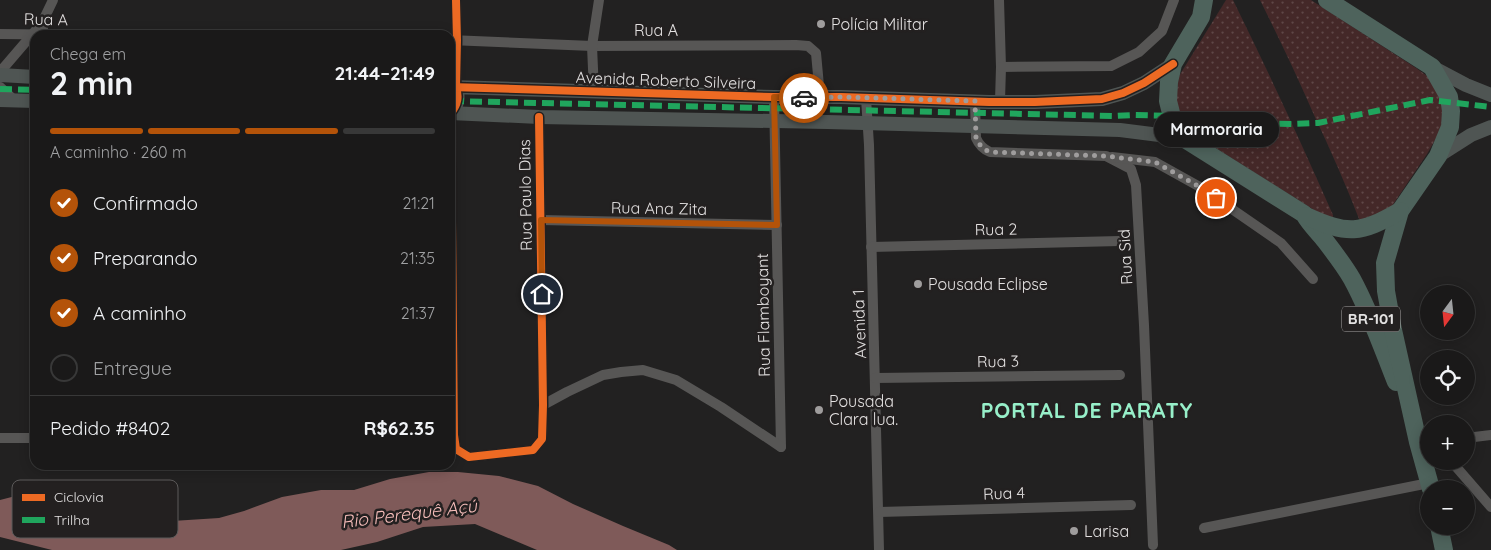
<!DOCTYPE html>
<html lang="pt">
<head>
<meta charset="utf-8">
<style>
  body { margin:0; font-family:Quicksand,sans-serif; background:#272626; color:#f1f3f6; height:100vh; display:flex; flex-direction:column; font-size:19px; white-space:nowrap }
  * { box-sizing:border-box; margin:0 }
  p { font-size:16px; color:#9fa0a2 }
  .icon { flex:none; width:28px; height:28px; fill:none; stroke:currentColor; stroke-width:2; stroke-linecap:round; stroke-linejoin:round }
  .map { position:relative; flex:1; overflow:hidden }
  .sheet { position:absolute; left:30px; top:30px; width:425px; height:440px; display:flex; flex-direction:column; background:#1a1919; border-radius:15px; box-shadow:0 2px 12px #0003,0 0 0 1px #383838 }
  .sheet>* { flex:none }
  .needle { width:32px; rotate:195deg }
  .controls { position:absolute; left:1420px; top:285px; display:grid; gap:10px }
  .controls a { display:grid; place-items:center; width:55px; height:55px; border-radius:50%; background:#1a1919; box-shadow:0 2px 12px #0003,0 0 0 1px #383838; font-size:25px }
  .pin { position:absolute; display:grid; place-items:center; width:42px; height:42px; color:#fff; margin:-21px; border:2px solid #fff; border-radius:50%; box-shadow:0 1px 5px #0007 }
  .courier { position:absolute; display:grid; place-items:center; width:50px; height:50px; margin:-25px; border:4px solid #b45309; border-radius:50%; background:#fff; color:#222; box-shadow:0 1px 6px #0007 }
  .bubble { position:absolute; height:35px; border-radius:18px; background:#1a1919; box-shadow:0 2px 12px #0003,0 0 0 1px #383838; font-size:16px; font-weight:700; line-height:35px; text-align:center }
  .overview em { font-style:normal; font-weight:700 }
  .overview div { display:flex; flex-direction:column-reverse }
  .overview { display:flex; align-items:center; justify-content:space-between; height:85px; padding:0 20px }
  h1 { font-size:32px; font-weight:700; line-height:38px }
  .bar { display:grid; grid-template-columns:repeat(4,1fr); gap:8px 5px; align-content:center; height:60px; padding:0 20px }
  .bar i { height:6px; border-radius:4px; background:#383838 }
  .bar .current { background:#b45309 }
  .bar p { grid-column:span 4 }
  .line { display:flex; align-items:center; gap:12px; padding:0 20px; border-top:1px solid #383838 }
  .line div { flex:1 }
  ol { padding:0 20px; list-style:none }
  li { display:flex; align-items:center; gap:15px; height:55px }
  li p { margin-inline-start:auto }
  li .icon { padding:5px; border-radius:50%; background:#b45309; color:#fff; stroke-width:4 }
  li:last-child { color:#9fa0a2 }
  li i { width:28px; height:28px; border:2px solid #383838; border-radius:50% }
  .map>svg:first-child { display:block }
  .grass { fill:url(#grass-dots) }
  .water { fill:#7f5a59 }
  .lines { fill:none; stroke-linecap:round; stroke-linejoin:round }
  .street { stroke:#575655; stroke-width:10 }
  .secondary { stroke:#4f5553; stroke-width:14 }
  .highway { stroke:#4e635c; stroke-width:18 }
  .quiet { stroke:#20a55d; stroke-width:6; stroke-dasharray:12 6; stroke-linecap:butt }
  .cycleway-casing { stroke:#232020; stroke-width:11 }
  .cycleway { stroke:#ed6a23; stroke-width:8 }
  .done { stroke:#9f9d9d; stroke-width:5; stroke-dasharray:0 9 }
  .route { stroke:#b45309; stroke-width:6 }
  .poi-dot { fill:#9f9d9d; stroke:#232020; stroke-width:2 }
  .labels { text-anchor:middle; stroke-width:5; stroke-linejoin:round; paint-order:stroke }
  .shield { fill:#232020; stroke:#a9a6a6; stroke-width:1 }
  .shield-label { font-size:15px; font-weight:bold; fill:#e2e0e0 }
  .street-label { font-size:16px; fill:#e2e0e0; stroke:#232020 }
  .poi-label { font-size:16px; fill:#e2e0e0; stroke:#232020; text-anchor:start }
  .water-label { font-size:18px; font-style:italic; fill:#f6bdba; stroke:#232020 }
  .district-label { font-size:21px; font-weight:bold; letter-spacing:1px; fill:#97efc9; stroke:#232020 }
  .key { fill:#232020; stroke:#5c5a5a; stroke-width:1 }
  .key-label { font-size:14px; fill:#e2e0e0 }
</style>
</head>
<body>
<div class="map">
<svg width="1491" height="550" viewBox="0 0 1491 550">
  <defs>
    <pattern id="grass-dots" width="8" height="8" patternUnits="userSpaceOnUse" patternTransform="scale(1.25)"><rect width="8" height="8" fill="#442828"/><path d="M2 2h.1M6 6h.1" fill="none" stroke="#5f4747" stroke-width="1.8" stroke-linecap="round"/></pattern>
  </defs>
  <rect width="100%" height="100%" fill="#222121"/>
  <g class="grass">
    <path d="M1226,0H1233C1268,71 1301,142 1333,215V220L1322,215L1206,142L1187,128L1182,121L1175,102L1179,76Z"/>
    <path d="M1260,0H1311L1416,68L1430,78L1442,94L1443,126L1427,154L1390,209L1361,224C1347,187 1331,151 1314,115C1297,76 1279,38 1260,0Z"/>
  </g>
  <polygon class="water" points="429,472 458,472 499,476 538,486 573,504 623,526 669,545 677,550 537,550 475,524 423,527 377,542 341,550 52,550 0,537 0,500 31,492 98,505 112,514 141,523 219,518 244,511 282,497 321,490 354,490 390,479"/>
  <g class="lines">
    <g class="street">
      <polyline points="999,0 1001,67 1000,101"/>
      <polyline points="43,29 42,23 53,0"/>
      <polyline points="0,34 91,35"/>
      <polyline points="450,40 592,46 796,45 808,46 816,53 820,97"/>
      <polyline points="1001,67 1111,66 1139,52 1162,31 1174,0"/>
      <polyline points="0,72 42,23"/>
      <polyline points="0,87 15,101"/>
      <polyline points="456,87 457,40 456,0"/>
      <polyline points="594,92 592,46 599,0"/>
      <polyline points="774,97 781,447"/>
      <polyline points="866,98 869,145 879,550"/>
      <path d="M975,101L976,138C979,145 983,149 990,152L1106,156L1131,169L1136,185L1144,325L1153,545"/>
      <polyline points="451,113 454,435 456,449 469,457 533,450 542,439 543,405 539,117"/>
      <polyline points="1112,157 1155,162 1200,187 1281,243 1313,279"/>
      <polyline points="541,220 777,225"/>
      <polyline points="871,247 1120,241"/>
      <polyline points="875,378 1120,375"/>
      <polyline points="543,405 567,392 603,375 621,372 643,370 676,380 721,407 781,447"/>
      <polyline points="0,438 35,438"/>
      <polyline points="1466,438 1491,435"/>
      <polyline points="1451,461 1491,507"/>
      <polyline points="879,512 1131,505"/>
      <polyline points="1204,528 1429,483"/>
    </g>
    <g class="secondary">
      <polyline points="1432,67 1466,85 1491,95"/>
      <polyline points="0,75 35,77"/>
      <polyline points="450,87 774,97 841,97 989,102 1035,102 1102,99 1123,93 1144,83 1173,64"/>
      <polyline points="0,100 35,101"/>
      <polyline points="450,113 539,117 827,122 1120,130 1183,138"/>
      <path d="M451,113C458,104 459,97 456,87"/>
      <polyline points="1438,156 1471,135 1491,127"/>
    </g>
    <g class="highway">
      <path d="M1204,0L1201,17L1173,64L1169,82L1168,101L1172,117L1183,138L1304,214C1309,223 1316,230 1323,238C1333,251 1344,265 1352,279C1370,312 1382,347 1396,382"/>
      <polyline points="1327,0 1432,67 1449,97 1451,111 1450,127 1438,156 1400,211 1385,263 1386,291 1393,330 1418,442 1431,489"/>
      <path d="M1306,216C1348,235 1360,234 1400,211"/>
      <polyline points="1439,526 1444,550"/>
    </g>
    <g class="quiet">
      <polyline points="0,89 35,90"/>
      <polyline points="452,101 1115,116 1134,115 1175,116 1191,119 1239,123 1293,124 1318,123 1430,100 1491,107"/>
    </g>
    <g class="cycleway-casing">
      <g id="cycleway">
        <path d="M456,0L457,40L456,87C459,97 458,104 451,113L454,435L456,449L469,457L533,450L542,439L543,405L539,117"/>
        <polyline points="450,87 774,97 841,97 989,102 1035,102 1102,99 1123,93 1144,83 1173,64"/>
      </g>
    </g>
    <use href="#cycleway" class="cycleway"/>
  </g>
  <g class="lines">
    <path class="done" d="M804,98L841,97L975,101L976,138C979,145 983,149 990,152L1106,156L1155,162L1200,187L1216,198"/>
    <polyline class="route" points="542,294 541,220 777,225 774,97 804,98"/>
  </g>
  <g class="poi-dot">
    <circle cx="821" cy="24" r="5"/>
    <circle cx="918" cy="284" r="5"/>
    <circle cx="819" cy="410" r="5"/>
    <circle cx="1074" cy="531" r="5"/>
  </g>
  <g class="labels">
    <rect class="shield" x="1342" y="306.5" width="58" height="25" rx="4"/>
    <g class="shield-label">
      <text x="1371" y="324">BR-101</text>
    </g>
    <g class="street-label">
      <text transform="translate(46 19) rotate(1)" y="6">Rua A</text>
      <text x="656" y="36">Rua A</text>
      <text transform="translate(666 80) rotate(2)" y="6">Avenida Roberto Silveira</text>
      <text transform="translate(525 195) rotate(-91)" y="6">Rua Paulo Dias</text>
      <text transform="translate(659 208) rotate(1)" y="6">Rua Ana Zita</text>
      <text transform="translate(996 229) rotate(-1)" y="6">Rua 2</text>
      <text transform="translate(1125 257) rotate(-93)" y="6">Rua Sid</text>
      <text transform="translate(763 315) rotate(-91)" y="6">Rua Flamboyant</text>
      <text transform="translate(859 324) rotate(-92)" y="6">Avenida 1</text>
      <text transform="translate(998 361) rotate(-1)" y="6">Rua 3</text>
      <text transform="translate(1004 493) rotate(-2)" y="6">Rua 4</text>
    </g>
    <g class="poi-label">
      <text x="831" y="30">Polícia Militar</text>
      <text x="928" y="290">Pousada Eclipse</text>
      <text x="829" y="407">Pousada<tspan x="829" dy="18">Clara lua.</tspan></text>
      <text x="1084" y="537">Larisa</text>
    </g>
    <g class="water-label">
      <text transform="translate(409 514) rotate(-7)" y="6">Rio Perequê Açú</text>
    </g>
    <g class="district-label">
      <text x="1087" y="418">PORTAL DE PARATY</text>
    </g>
  </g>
  <rect x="12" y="480" width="166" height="58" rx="8" class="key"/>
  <rect x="22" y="494" width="23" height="7" fill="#ed6a23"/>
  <rect x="22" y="517" width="23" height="6" fill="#20a55d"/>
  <g class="key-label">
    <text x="54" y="502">Ciclovia</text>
    <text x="54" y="525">Trilha</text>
  </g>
</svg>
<div class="controls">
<a><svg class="needle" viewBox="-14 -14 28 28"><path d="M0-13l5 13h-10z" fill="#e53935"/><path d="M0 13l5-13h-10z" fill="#9fa0a2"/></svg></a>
<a><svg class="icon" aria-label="locate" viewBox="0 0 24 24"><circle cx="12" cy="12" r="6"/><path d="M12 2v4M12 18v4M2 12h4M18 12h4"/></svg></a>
<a>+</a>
<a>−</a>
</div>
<div class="pin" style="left:1216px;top:198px;background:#ea580c"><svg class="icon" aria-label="bag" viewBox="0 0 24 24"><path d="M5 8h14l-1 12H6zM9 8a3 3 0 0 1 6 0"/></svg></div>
<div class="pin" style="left:542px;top:294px;background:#1f2937"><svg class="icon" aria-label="home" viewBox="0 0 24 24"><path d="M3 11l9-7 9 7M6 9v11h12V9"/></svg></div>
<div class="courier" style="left:804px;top:98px"><svg class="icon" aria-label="car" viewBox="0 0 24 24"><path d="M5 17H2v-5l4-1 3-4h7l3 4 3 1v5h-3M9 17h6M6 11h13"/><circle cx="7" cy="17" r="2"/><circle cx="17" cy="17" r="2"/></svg></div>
<div class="bubble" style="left:1154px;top:112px;width:125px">Marmoraria</div>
<section class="sheet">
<div class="overview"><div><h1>2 min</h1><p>Chega em</p></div><em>21:44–21:49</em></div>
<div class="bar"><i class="current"></i><i class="current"></i><i class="current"></i><i></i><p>A caminho · 260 m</p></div>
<ol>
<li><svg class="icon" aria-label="check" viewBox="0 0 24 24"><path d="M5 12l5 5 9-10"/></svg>Confirmado<p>21:21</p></li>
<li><svg class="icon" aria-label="check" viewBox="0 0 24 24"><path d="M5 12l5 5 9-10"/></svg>Preparando<p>21:35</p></li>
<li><svg class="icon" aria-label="check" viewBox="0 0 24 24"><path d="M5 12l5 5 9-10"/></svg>A caminho<p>21:37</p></li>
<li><i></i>Entregue</li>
</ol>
<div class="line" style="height:65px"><div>Pedido #8402</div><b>R$62.35</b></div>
</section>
</div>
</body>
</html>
